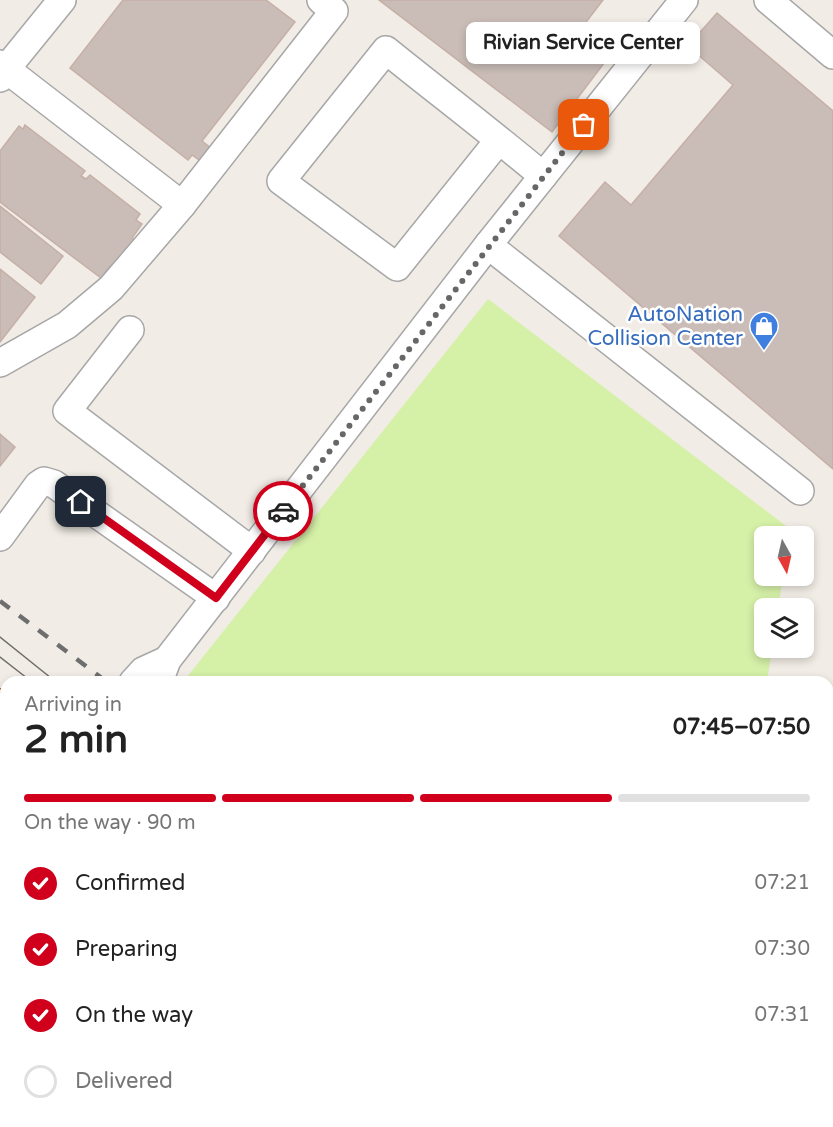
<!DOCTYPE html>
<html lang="en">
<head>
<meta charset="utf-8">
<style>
  body { margin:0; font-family:"Varela Round",sans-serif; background:#f6f6f6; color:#222; height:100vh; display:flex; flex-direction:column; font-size:22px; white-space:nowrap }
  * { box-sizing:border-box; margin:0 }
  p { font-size:20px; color:#767676 }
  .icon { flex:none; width:33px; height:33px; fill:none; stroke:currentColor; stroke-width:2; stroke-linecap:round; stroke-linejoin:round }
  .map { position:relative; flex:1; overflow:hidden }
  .sheet { position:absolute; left:0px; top:676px; width:834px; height:452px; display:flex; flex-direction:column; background:#fff; border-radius:18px 18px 0 0; box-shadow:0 3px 9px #0003 }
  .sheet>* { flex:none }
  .needle { width:39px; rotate:172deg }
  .controls { position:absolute; left:754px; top:526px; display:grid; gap:12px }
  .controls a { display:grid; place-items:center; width:60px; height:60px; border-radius:9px; background:#fff; box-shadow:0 3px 9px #0003; font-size:30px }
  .pin { position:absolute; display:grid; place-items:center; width:51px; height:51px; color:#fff; margin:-26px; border-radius:12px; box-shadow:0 3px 9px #0006 }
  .courier { position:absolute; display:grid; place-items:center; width:60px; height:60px; margin:-30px; border:4px solid #d0001d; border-radius:50%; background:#fff; color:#222; box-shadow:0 2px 8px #0007 }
  .bubble { position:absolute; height:42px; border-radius:9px; background:#fff; box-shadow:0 3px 9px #0003; font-size:20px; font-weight:800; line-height:42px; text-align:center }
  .head em { font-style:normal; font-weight:800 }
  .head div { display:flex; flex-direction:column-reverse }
  .head { display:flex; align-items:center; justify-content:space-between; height:102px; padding:0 24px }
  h1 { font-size:39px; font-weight:800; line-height:45px }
  .bar { display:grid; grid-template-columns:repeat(4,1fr); gap:9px 6px; align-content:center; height:72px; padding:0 24px }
  .bar i { height:8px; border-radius:4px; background:#e0e0e0 }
  .bar .current { background:#d0001d }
  .bar p { grid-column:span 4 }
  ol { padding:0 24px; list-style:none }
  li { display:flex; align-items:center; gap:18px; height:66px }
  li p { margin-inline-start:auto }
  li .icon { padding:6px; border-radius:50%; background:#d0001d; color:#fff; stroke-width:4 }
  li:last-child { color:#767676 }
  li i { width:33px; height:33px; border:3px solid #e0e0e0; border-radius:50% }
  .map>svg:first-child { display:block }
  .grass { fill:#d5f0a7 }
  .building { fill:#cabdb8; stroke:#c5afa6; stroke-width:1.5 }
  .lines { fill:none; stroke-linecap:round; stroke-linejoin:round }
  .minor-casing { stroke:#a7a7a7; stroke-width:30 }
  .major-casing { stroke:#9c5200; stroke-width:36 }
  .minor { stroke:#fff; stroke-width:27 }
  .major { stroke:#ffc79d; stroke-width:33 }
  .tram { stroke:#6e6e6e; stroke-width:1.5 }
  .rail { stroke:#6e6e6e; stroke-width:4.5; stroke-dasharray:12 12; stroke-linecap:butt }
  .done { stroke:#696765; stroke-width:6; stroke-dasharray:0 10.8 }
  .route { stroke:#d0001d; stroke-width:8 }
  .labels { text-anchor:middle; stroke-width:5; stroke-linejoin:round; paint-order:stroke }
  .shop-label { font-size:21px; fill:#366cbe; stroke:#fff; text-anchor:end }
</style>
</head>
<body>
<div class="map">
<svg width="833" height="1127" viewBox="0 0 833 1127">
  <rect width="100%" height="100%" fill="#f1ece5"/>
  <g class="grass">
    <polygon points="488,299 790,529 789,537 765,537 765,576 783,576 778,609 765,609 765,648 772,648 767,682 183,682"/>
    <polygon points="0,824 6,829 6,1122 391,1122 398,1127 0,1127"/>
  </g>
  <g class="building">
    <polygon points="123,0 266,0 295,22 202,141 212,149 202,162 192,155 188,160 70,68"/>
    <polygon points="379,0 603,0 583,26 614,50 552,132"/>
    <polygon points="717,13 833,111 833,469 559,236 605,182 631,205 733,85 688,46"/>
    <polygon points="25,125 85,171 81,176 86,179 90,175 140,214 136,220 142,224 132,238 142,246 121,273 111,265 101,278 0,202 0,151 19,126 23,129"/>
    <polygon points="0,206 63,256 41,284 0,252"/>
    <polygon points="0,269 35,297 0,342"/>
    <polygon points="0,434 15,447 0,466"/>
    <polygon points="833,776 833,809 828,809 828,781"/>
    <polygon points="833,1063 833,1094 828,1093 828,1069 832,1070"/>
  </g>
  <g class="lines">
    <g class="minor-casing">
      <g id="minor">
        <polyline points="768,0 833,55"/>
        <polyline points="0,64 6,69 62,0"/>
        <polyline points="0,78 6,69 182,205 334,11 321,0"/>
        <path d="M499,140L397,267L281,181L386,50C438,92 492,133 543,176"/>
        <polyline points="488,245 800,491"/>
        <polyline points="130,330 67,411 252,551"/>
        <polyline points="0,363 67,325 111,288 182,205"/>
        <polyline points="0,537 38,485 44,481 54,484 216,598"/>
        <polyline points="133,682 143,671 167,660"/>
        <polyline points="159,682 167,660 488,245 684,0"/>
        <polyline points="828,768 833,761"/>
        <polyline points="0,810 6,815"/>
        <polyline points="828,955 833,938"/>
        <polyline points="410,1122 417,1127"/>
      </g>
    </g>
    <g class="major-casing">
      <g id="major">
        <polyline points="0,706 6,711"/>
        <polyline points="0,744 6,749"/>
        <polyline points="512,1122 518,1127"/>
      </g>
    </g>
    <use href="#minor" class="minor"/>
    <use href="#major" class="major"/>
    <g class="tram">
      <polyline points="0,637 56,682"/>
      <polyline points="0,657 32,682"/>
      <polyline points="604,1122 611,1127"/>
      <polyline points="626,1122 632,1127"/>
    </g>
    <g class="rail">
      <polyline points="0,601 107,682"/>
      <polyline points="683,1122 689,1127"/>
    </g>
  </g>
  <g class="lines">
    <polyline class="done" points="283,511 584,125"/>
    <polyline class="route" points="81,502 216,598 283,511"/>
  </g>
  <defs>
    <g id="shop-pin" transform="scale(1.5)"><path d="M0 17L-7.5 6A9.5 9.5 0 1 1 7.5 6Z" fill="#3f7fe0" stroke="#fff"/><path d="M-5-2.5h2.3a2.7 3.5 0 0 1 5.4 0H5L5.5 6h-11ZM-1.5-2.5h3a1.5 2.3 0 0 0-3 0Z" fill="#fff"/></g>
  </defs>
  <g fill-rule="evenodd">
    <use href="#shop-pin" x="764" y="326"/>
  </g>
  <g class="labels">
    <g class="shop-label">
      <text x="743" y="321">AutoNation<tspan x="743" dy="24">Collision Center</tspan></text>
    </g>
  </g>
</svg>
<div class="controls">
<a><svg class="needle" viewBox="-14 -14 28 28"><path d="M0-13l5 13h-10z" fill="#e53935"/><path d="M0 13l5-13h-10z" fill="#767676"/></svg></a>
<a><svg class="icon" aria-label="layers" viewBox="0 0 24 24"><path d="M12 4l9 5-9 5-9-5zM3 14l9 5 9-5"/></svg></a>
</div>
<div class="pin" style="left:584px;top:125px;background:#ea580c"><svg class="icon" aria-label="bag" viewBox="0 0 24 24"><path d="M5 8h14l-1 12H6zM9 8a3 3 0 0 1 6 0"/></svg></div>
<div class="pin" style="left:81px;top:502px;background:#1f2937"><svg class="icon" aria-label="home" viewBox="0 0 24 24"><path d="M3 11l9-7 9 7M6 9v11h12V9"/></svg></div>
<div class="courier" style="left:283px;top:511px"><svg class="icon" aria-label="car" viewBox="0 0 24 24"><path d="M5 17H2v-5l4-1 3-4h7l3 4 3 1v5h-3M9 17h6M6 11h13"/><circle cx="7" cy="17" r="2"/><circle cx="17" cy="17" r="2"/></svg></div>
<div class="bubble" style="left:466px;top:22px;width:234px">Rivian Service Center</div>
<section class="sheet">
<div class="head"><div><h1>2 min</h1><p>Arriving in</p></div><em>07:45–07:50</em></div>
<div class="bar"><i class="current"></i><i class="current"></i><i class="current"></i><i></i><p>On the way · 90 m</p></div>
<ol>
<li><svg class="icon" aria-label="check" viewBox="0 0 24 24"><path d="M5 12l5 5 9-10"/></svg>Confirmed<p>07:21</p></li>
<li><svg class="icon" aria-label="check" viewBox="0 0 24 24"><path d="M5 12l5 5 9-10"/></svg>Preparing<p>07:30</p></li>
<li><svg class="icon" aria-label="check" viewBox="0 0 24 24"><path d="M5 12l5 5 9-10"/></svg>On the way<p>07:31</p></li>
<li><i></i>Delivered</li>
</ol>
</section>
</div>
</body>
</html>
